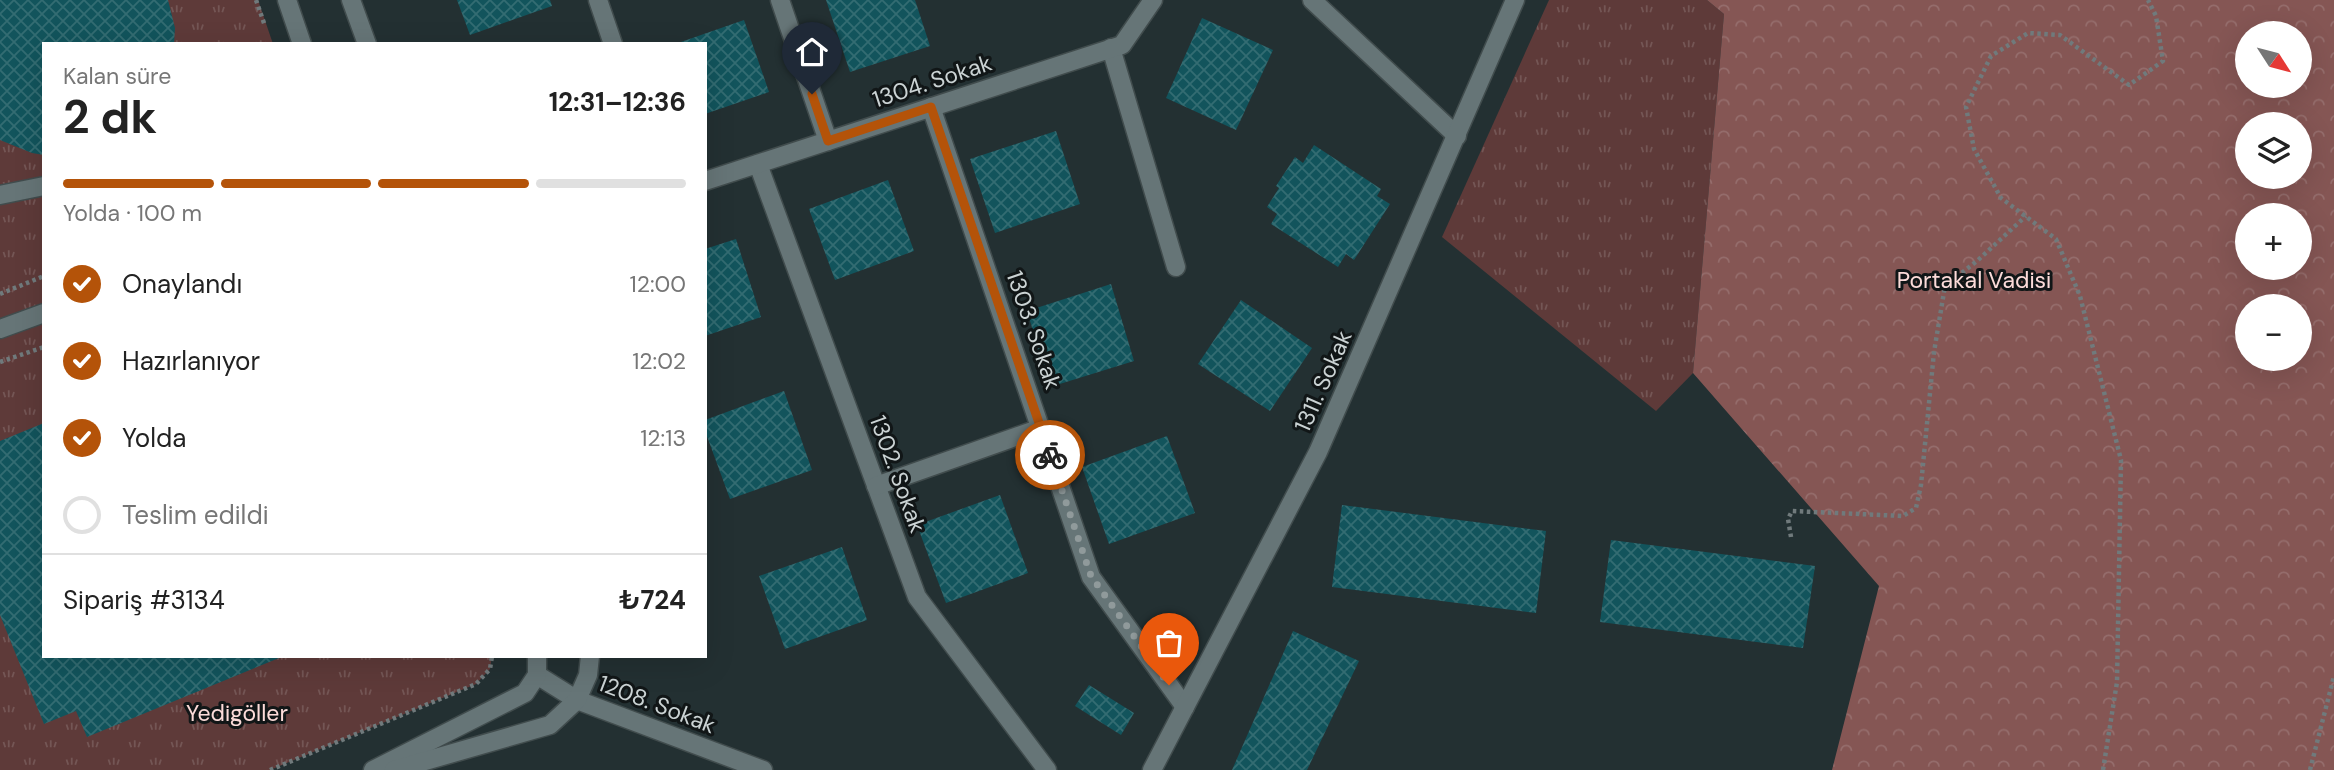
<!DOCTYPE html>
<html lang="tr">
<head>
<meta charset="utf-8">
<style>
  body { margin:0; font-family:"DM Sans",sans-serif; background:#f6f6f6; color:#222; height:100vh; display:flex; flex-direction:column; font-size:26px; white-space:nowrap }
  * { box-sizing:border-box; margin:0 }
  p { font-size:23px; color:#767676 }
  .icon { flex:none; width:38px; height:38px; fill:none; stroke:currentColor; stroke-width:2; stroke-linecap:round; stroke-linejoin:round }
  .map { position:relative; flex:1; overflow:hidden }
  .sheet { position:absolute; left:42px; top:42px; width:665px; height:616px; display:flex; flex-direction:column; background:#fff; border-radius:0px; box-shadow:0 7px 28px #0002 }
  .sheet>* { flex:none }
  .needle { width:46px; rotate:126deg }
  .controls { position:absolute; left:2235px; top:21px; display:grid; gap:14px }
  .controls a { display:grid; place-items:center; width:77px; height:77px; border-radius:50%; background:#fff; box-shadow:0 7px 28px #0002; font-size:35px }
  .pin { position:absolute; display:grid; place-items:center; width:60px; height:60px; color:#fff; margin:-72px -30px; border-radius:50% 50% 50% 0; rotate:-45deg; box-shadow:0 0 7px #0007 }
  .pin .icon { rotate:45deg }
  .courier { position:absolute; display:grid; place-items:center; width:70px; height:70px; margin:-35px; border:5px solid #b45309; border-radius:50%; background:#fff; color:#222; box-shadow:0 2px 9px #0007 }
  .overview em { font-style:normal; font-weight:700 }
  .overview div { display:flex; flex-direction:column-reverse }
  .overview { display:flex; align-items:center; justify-content:space-between; height:119px; padding:0 21px }
  h1 { font-size:46px; font-weight:700; line-height:52px }
  .bar { display:grid; grid-template-columns:repeat(4,1fr); gap:10px 7px; align-content:center; height:84px; padding:0 21px }
  .bar i { height:9px; border-radius:5px; background:#e0e0e0 }
  .bar .active { background:#b45309 }
  .bar p { grid-column:span 4 }
  .line { display:flex; align-items:center; gap:18px; padding:0 21px; border-top:2px solid #e0e0e0 }
  .line div { flex:1 }
  ol { padding:0 21px; list-style:none }
  li { display:flex; align-items:center; gap:21px; height:77px }
  li p { margin-inline-start:auto }
  li .icon { padding:7px; border-radius:50%; background:#b45309; color:#fff; stroke-width:4 }
  li:last-child { color:#767676 }
  li i { width:38px; height:38px; border:4px solid #e0e0e0; border-radius:50% }
  .map>svg:first-child { display:block }
  .grass { fill:url(#grass-tufts) }
  .forest { fill:url(#forest-crowns); fill-rule:evenodd }
  .building { fill:url(#building-cross-hatch) }
  .lines { fill:none; stroke-linecap:round; stroke-linejoin:round }
  .street-casing { stroke:#414c4d; stroke-width:21 }
  .secondary-casing { stroke:#414c4d; stroke-width:21 }
  .path { stroke:#707a7c; stroke-width:4.5; stroke-dasharray:3.5 3.5; stroke-linecap:butt }
  .street { stroke:#667577; stroke-width:18 }
  .secondary { stroke:#667577; stroke-width:18 }
  .done { stroke:#909a9b; stroke-width:7; stroke-dasharray:0 12.6 }
  .route { stroke:#b45309; stroke-width:9 }
  .labels { text-anchor:middle; stroke-width:6; stroke-linejoin:round; paint-order:stroke }
  .street-label { font-size:23px; fill:#cbd3d4; stroke:#111617 }
  .park-label { font-size:23px; fill:#fcdbd9; stroke:#111617 }
</style>
</head>
<body>
<div class="map">
<svg width="2334" height="770" viewBox="0 0 2334 770">
  <defs>
    <pattern id="grass-tufts" width="24" height="20" patternUnits="userSpaceOnUse" patternTransform="scale(1.75)"><rect width="24" height="20" fill="#5e3a39"/><path d="M3 7l-1-3M5 7V3M7 7l1-3M15 17l-1-3M17 17v-4M19 17l1-3" fill="none" stroke="#745655"/></pattern>
    <pattern id="forest-crowns" width="20" height="18" patternUnits="userSpaceOnUse" patternTransform="scale(1.75)"><rect width="20" height="18" fill="#855654"/><path d="M2 6a3 3 0 1 1 6 0M12 15a3 3 0 1 1 6 0" fill="none" stroke="#956d6c"/></pattern>
    <pattern id="building-cross-hatch" width="8" height="8" patternUnits="userSpaceOnUse" patternTransform="scale(1.75)"><rect width="8" height="8" fill="#12545c"/><path d="M0 0l8 8M0 8l8-8" fill="none" stroke="#336c72"/></pattern>
  </defs>
  <rect width="100%" height="100%" fill="#233032"/>
  <g class="grass">
    <polygon points="0,0 258,0 273,44 44,44 44,656 492,656 490,669 476,684 270,770 0,770"/>
    <polygon points="1549,0 1707,0 1724,14 1693,373 1656,411 1442,237"/>
  </g>
  <path class="forest" d="M1707,0H2334V770H1832L1879,586L1693,373L1724,14ZM2247,33H2300V86H2247ZM2247,124H2300V177H2247ZM2247,215H2300V268H2247ZM2247,306H2300V359H2247Z"/>
  <g class="building">
    <polygon points="0,0 168,0 175,28 174,44 44,44 44,155 32,153 0,140"/>
    <polygon points="457,0 550,0 552,6 470,35"/>
    <polygon points="826,0 915,0 930,46 850,72"/>
    <polygon points="1202,18 1273,50 1236,130 1166,98"/>
    <polygon points="744,20 769,92 705,114 705,44 678,43"/>
    <polygon points="1056,131 1080,204 995,233 970,159"/>
    <polygon points="1314,145 1381,189 1377,196 1390,204 1354,260 1346,254 1338,267 1271,224 1277,214 1267,207 1279,188 1276,186 1295,157 1303,163"/>
    <polygon points="888,180 914,251 835,280 809,209"/>
    <polygon points="736,239 761,317 705,336 705,249"/>
    <polygon points="1111,284 1134,361 1050,387 1027,311"/>
    <polygon points="1241,300 1312,348 1270,411 1198,364"/>
    <polygon points="784,391 812,470 730,499 705,431 705,420"/>
    <polygon points="44,423 44,656 284,656 87,737 76,711 44,724 0,615 0,441"/>
    <polygon points="1167,436 1195,513 1109,544 1082,467"/>
    <polygon points="1000,495 1028,573 946,603 917,525"/>
    <polygon points="1342,505 1546,531 1536,613 1332,587"/>
    <polygon points="1611,540 1815,566 1803,648 1600,622"/>
    <polygon points="842,547 867,620 785,649 759,576"/>
    <polygon points="1293,631 1359,661 1307,770 1232,770"/>
    <polygon points="1089,685 1134,713 1121,735 1075,706"/>
  </g>
  <g class="lines">
    <g class="street-casing">
      <g id="street">
        <polyline points="598,0 613,44"/>
        <polyline points="780,0 828,141"/>
        <polyline points="1312,0 1457,136"/>
        <polyline points="1111,48 1176,267"/>
        <polyline points="931,107 1091,577 1185,707"/>
        <polyline points="758,164 917,597 1047,770"/>
        <polyline points="705,181 1122,45 1153,0"/>
        <polyline points="0,195 44,186"/>
        <polyline points="0,329 44,313"/>
        <polyline points="876,486 1041,428"/>
        <polyline points="537,675 577,700 763,770"/>
        <polyline points="1152,770 1318,452 1515,0"/>
      </g>
    </g>
    <g class="secondary-casing">
      <g id="secondary">
        <polyline points="287,0 302,44"/>
        <polyline points="351,0 367,44"/>
        <polyline points="373,770 525,693 537,675 537,656"/>
        <polyline points="394,770 550,725 577,700 588,675 590,656"/>
      </g>
    </g>
    <g class="path">
      <polyline points="256,0 265,26"/>
      <polyline points="0,294 44,276"/>
      <polyline points="0,362 44,347"/>
      <polyline points="1791,537 1788,519 1792,511 1903,516 1916,508 1921,485 1934,352 1945,286 1977,261 2026,216"/>
      <polyline points="270,770 476,684 490,669 492,656"/>
      <polyline points="2103,770 2117,682 2121,460 2080,296 2056,239 2001,198 1974,149 1966,107 1991,56 2028,33 2060,35 2129,85 2163,61 2156,16 2148,0"/>
      <polyline points="2310,770 2334,676"/>
    </g>
    <use href="#street" class="street"/>
    <use href="#secondary" class="secondary"/>
  </g>
  <g class="lines">
    <polyline class="done" points="1050,455 1091,576 1169,685"/>
    <polyline class="route" points="812,94 828,141 931,107 1050,455"/>
  </g>
  <g class="labels">
    <g class="street-label">
      <text transform="translate(932 81) rotate(-18)" y="8">1304. Sokak</text>
      <text transform="translate(1034 330) rotate(71)" y="8">1303. Sokak</text>
      <text transform="translate(1323 381) rotate(-66)" y="8">1311. Sokak</text>
      <text transform="translate(898 474) rotate(70)" y="8">1302. Sokak</text>
      <text transform="translate(657 704) rotate(21)" y="8">1208. Sokak</text>
    </g>
    <g class="park-label">
      <text x="1974" y="288">Portakal Vadisi</text>
      <text x="237" y="721">Yedigöller</text>
    </g>
  </g>
</svg>
<div class="controls">
<a><svg class="needle" viewBox="-14 -14 28 28"><path d="M0-13l5 13h-10z" fill="#e53935"/><path d="M0 13l5-13h-10z" fill="#767676"/></svg></a>
<a><svg class="icon" aria-label="layers" viewBox="0 0 24 24"><path d="M12 4l9 5-9 5-9-5zM3 14l9 5 9-5"/></svg></a>
<a>+</a>
<a>−</a>
</div>
<div class="pin" style="left:1169px;top:685px;background:#ea580c"><svg class="icon" aria-label="bag" viewBox="0 0 24 24"><path d="M5 8h14l-1 12H6zM9 8a3 3 0 0 1 6 0"/></svg></div>
<div class="pin" style="left:812px;top:94px;background:#1f2937"><svg class="icon" aria-label="home" viewBox="0 0 24 24"><path d="M3 11l9-7 9 7M6 9v11h12V9"/></svg></div>
<div class="courier" style="left:1050px;top:455px"><svg class="icon" aria-label="bike" viewBox="0 0 24 24"><circle cx="6" cy="16" r="4"/><circle cx="18" cy="16" r="4"/><path d="M6 16l4-8h5l3 8M10 8l3 8H6M13 5h3"/></svg></div>
<section class="sheet">
<div class="overview"><div><h1>2 dk</h1><p>Kalan süre</p></div><em>12:31–12:36</em></div>
<div class="bar"><i class="active"></i><i class="active"></i><i class="active"></i><i></i><p>Yolda · 100 m</p></div>
<ol>
<li><svg class="icon" aria-label="check" viewBox="0 0 24 24"><path d="M5 12l5 5 9-10"/></svg>Onaylandı<p>12:00</p></li>
<li><svg class="icon" aria-label="check" viewBox="0 0 24 24"><path d="M5 12l5 5 9-10"/></svg>Hazırlanıyor<p>12:02</p></li>
<li><svg class="icon" aria-label="check" viewBox="0 0 24 24"><path d="M5 12l5 5 9-10"/></svg>Yolda<p>12:13</p></li>
<li><i></i>Teslim edildi</li>
</ol>
<div class="line" style="height:91px"><div>Sipariş #3134</div><b>₺724</b></div>
</section>
</div>
</body>
</html>
